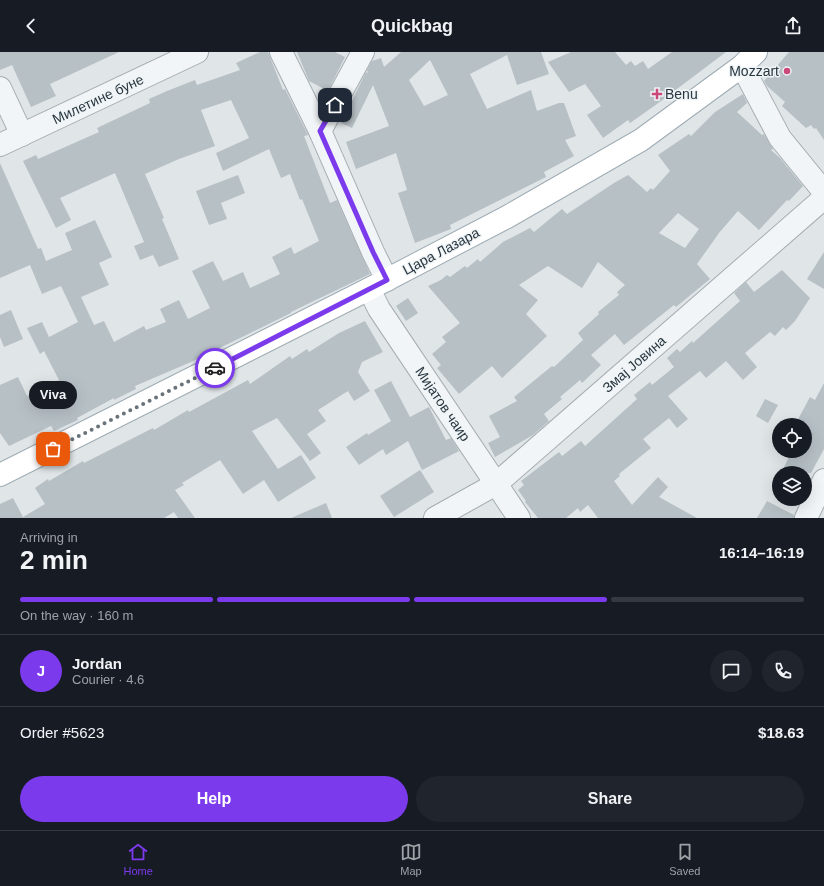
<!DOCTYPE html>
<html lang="en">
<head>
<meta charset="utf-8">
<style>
  body { margin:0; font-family:Helvetica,sans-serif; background:#20242c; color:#f1f3f6; height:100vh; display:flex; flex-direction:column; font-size:15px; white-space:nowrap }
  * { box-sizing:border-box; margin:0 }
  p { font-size:13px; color:#9ea1a6 }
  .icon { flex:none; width:22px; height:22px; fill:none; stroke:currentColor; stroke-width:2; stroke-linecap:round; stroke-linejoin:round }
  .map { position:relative; height:466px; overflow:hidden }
  .side { display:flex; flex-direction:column; background:#171b24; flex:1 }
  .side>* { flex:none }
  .fabs { position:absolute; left:772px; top:366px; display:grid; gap:8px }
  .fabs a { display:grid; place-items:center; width:40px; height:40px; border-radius:50%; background:#171b24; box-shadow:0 4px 16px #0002; font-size:20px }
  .pin { position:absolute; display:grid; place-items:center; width:34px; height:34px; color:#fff; margin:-17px; border-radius:8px; box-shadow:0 2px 6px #0006 }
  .courier { position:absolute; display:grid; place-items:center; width:40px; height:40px; margin:-20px; border:3px solid #7c3aed; border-radius:50%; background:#fff; color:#222; box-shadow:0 1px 5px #0007 }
  .bubble { position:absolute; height:28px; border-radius:14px; background:#171b24; box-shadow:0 4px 16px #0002; font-size:13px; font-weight:700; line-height:28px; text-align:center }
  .overview em { font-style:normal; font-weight:700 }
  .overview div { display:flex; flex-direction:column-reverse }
  .overview { display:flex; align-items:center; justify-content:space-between; height:68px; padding:0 20px }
  h1 { font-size:26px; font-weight:700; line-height:30px }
  .bar { display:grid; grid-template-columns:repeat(4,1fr); gap:6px 4px; align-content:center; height:48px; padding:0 20px }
  .bar i { height:5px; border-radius:3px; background:#363941 }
  .bar .current { background:#7c3aed }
  .bar p { grid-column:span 4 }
  .line { display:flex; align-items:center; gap:10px; padding:0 20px; border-top:1px solid #363941 }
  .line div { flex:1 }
  .round { display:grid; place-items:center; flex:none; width:42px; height:42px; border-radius:21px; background:#20242c }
  .primary-button { display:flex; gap:8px; margin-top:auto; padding:8px 20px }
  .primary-button a { flex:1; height:46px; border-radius:24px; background:#7c3aed; color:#fff; font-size:16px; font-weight:700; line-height:46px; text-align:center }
  .primary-button a+a { background:#20242c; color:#f1f3f6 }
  header { display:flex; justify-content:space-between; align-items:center; height:52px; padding:0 20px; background:#171b24; font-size:18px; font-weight:700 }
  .dock { display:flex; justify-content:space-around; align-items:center; height:56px; border-top:1px solid #363941; background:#171b24; font-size:11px; color:#9ea1a6 }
  .dock a { display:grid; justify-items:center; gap:2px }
  .dock .current { color:#7c3aed }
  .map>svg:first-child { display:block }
  .building { fill:#b7c0c5; fill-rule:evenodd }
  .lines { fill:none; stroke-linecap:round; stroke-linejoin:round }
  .minor-casing { stroke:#a5adb2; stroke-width:24 }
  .major-casing { stroke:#9facb4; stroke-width:24 }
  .minor { stroke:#f2f5f7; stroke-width:22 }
  .major { stroke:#fff; stroke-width:22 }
  .done { stroke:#69737a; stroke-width:4; stroke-dasharray:0 7.2 }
  .route { stroke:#7c3aed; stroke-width:5 }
  .poi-dot { fill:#ca487a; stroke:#eff4f6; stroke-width:1.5 }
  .labels { text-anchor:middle; stroke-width:3; stroke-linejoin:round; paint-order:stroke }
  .poi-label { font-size:14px; fill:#29363f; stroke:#eff4f6; text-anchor:end }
  .street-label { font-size:14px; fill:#29363f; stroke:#eff4f6 }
</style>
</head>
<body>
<header><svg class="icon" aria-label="back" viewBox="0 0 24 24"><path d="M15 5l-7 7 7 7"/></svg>Quickbag<svg class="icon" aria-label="share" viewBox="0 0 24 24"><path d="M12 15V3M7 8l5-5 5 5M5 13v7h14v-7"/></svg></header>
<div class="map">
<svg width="824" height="466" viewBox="0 0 824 466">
  <rect width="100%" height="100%" fill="#e0e5e8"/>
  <g class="building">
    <polygon points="0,0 119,0 50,32 56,44 31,55 12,13 0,18"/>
    <polygon points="260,0 268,0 283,38 285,37 308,83 304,84 330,151 337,148 370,222 291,260 291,261 191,310 135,334 136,337 114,348 114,346 77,366 78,368 54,379 51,374 9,394 0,381 0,333 18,325 27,344 59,328 44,299 40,302 27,276 42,270 49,285 78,270 61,234 42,242 30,213 0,226 0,111 38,197 41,196 46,209 72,198 65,181 95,168 112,205 99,211 109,233 81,245 94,273 104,269 114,290 144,274 146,278 166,270 160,257 179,248 188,267 210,256 192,219 213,209 223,229 243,220 250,236 280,222 272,205 291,195 294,202 319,189 302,147 300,148 290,122 281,126 269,97 223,119 216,101 249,86 231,48 201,58 215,94 179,107 145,122 164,166 162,167 179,207 159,215 153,203 140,208 134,194 144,190 115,121 60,146 71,168 56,176 23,109 36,103 38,107 99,80 97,76 150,51 149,47 167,39 195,28 197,33 240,18 236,11"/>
    <polygon points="297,0 335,0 345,5 328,39 309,29"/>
    <path d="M401,0H541L549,22L517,33L507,3L470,22L487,57L531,38L537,59L559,51H564L576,84L565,88L574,104L544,120L546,125L450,173L451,177L415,191L398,141L407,138L396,101L356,117L346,90L389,74L373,33L352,76L341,71L366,20L368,21L367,18L372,9L381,6L384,15ZM430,8L448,43L424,54L409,28Z"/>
    <polygon points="571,0 615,0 626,13 631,9 635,14 643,9 648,17 672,0 726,0 657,52 630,71 628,68 603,86 587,63 601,54 585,32 569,40 548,10"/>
    <polygon points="789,0 824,0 824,88 816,76 814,77 811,73 806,76 782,54 785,50 767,34 764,29"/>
    <path d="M743,42L747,51L737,60L762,83L764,82L773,97L771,98L780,106L803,134L789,149L787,148L759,178L738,159L719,181L697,212L710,227L676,255L674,253L624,293L615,282L591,303L601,313L582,331L580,328L560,345L562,347L544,362L549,369L533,383L495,405L488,391L500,385L489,364L517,349L514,345L552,314L554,315L583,288L578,281L599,262L598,260L619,243L617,240L625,233L598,210L582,236L548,214L519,233L538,248L526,262L547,284L502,326L492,314L459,342L437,316L441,313L432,302L446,290L442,285L460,271L428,234L441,228L447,223L450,225L465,214L467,216L478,207L480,210L503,190L530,176L534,180L562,157L567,162L614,131L628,123L647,140L651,136L653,138L670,119L658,103L689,82L691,84L715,60ZM678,161L699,177L685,196L659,181Z"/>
    <polygon points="238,123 245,141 221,151 227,167 209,173 196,139"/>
    <polygon points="824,200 824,237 807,227"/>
    <polygon points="782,218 810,246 795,269 786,278 783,275 775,284 770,280 745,301 757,315 743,328 726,309 706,326 700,319 668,344 688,367 677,376 669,366 643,387 651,396 619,422 620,424 614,429 632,453 658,425 668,435 659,445 697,466 598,466 588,453 580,460 578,456 566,466 538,466 525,450 526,449 518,438 524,433 521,429 559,400 562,404 581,389 585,394 637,347 634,343 650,330 652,333 674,315 667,306 677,297 680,300 692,289 693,291 740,249 734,241 746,230 754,240"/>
    <polygon points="408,246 418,261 406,269 396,254"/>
    <polygon points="11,258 23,287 4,295 0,285 0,263"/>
    <polygon points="365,269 383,300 362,310 358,320 370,339 354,349 348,339 318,358 326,369 307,382 321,401 310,409 277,366 252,379 278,417 301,403 316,426 278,450 264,428 243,442 220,408 182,431 184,433 175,438 195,466 178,466 174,460 164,466 0,466 0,452 13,446 23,465 45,452 35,436 48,427 49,429 83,409 84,411 153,376 154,378 188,358 189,360 248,328 250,332 290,304 292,307 307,297 309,300 339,281"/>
    <polygon points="391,329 410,365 429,355 446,388 451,386 459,399 422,418 408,389 386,403 383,397 359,413 346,395 367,381 368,383 391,369 374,338"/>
    <polygon points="824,331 824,397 811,421 781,421 792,399 805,399 805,373 795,373 810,345 815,348"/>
    <polygon points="765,347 778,353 768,371 756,364"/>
    <polygon points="420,418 434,440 394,465 380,444"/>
    <polygon points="767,449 794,463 794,466 757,466"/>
    <polygon points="326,451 332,466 291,466"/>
  </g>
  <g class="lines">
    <g class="minor-casing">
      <g id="minor">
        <polyline points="281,0 320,79 373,200 387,228"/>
        <polyline points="742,14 780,86 824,140"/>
        <polyline points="0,36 22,83"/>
        <polyline points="320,79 363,0"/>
        <polyline points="0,93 197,0"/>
        <polyline points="369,237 379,257 519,466"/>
        <polyline points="435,466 496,432 824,146"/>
        <polyline points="806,466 824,428"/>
      </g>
    </g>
    <g class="major-casing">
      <polyline id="major" points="0,423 369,237 507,165 641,88 742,14 756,0"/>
    </g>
    <use href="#minor" class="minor"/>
    <use href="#major" class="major"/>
  </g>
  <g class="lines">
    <polyline class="done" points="53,397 215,316"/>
    <polyline class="route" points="215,316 387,228 373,200 320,79 335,53"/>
  </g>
  <g class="poi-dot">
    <circle cx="787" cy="19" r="4"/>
    <path d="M655 36h4v4h4v4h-4v4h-4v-4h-4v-4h4z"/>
  </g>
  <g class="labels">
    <g class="poi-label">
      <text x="779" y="24">Mozzart</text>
      <text x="665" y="47" text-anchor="start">Benu</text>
    </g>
    <g class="street-label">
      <text transform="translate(98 47) rotate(-25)" y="5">Милетине буне</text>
      <text transform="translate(441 199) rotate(-28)" y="5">Цара Лазара</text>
      <text transform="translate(634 312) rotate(-41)" y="5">Змај Јовина</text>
      <text transform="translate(443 352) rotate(56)" y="5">Мијатов чаир</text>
    </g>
  </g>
</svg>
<div class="fabs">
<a><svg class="icon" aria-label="locate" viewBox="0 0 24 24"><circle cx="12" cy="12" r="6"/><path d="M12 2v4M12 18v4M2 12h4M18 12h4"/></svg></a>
<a><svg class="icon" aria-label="layers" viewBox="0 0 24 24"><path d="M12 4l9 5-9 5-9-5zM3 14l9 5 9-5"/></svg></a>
</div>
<div class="pin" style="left:53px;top:397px;background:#ea580c"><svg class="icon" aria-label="bag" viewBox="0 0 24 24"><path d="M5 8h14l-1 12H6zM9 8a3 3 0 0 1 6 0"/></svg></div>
<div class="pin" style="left:335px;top:53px;background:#1f2937"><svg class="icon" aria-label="home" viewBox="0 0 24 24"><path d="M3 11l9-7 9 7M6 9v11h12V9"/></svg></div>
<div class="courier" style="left:215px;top:316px"><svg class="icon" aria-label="car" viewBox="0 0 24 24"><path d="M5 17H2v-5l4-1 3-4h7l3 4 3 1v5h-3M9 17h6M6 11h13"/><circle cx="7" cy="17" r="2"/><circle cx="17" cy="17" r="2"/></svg></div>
<div class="bubble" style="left:29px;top:329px;width:48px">Viva</div>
</div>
<section class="side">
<div class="overview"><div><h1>2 min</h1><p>Arriving in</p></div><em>16:14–16:19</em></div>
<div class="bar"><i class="current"></i><i class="current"></i><i class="current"></i><i></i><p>On the way · 160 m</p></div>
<div class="line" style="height:72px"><b class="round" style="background:#7c3aed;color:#fff">J</b><div><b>Jordan</b><p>Courier · 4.6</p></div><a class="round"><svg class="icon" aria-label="chat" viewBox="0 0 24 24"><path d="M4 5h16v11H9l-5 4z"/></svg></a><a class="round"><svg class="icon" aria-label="phone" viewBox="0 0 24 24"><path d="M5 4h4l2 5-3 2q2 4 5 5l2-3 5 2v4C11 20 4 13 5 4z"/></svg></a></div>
<div class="line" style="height:52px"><div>Order #5623</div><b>$18.63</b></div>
<div class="primary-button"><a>Help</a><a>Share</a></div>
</section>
<nav class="dock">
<a class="current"><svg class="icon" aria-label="home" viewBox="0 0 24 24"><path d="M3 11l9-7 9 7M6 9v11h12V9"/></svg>Home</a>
<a><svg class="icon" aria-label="map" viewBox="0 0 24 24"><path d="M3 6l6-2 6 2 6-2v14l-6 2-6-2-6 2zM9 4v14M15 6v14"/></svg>Map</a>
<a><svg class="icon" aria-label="saved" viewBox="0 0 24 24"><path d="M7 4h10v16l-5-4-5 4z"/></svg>Saved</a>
</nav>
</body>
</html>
